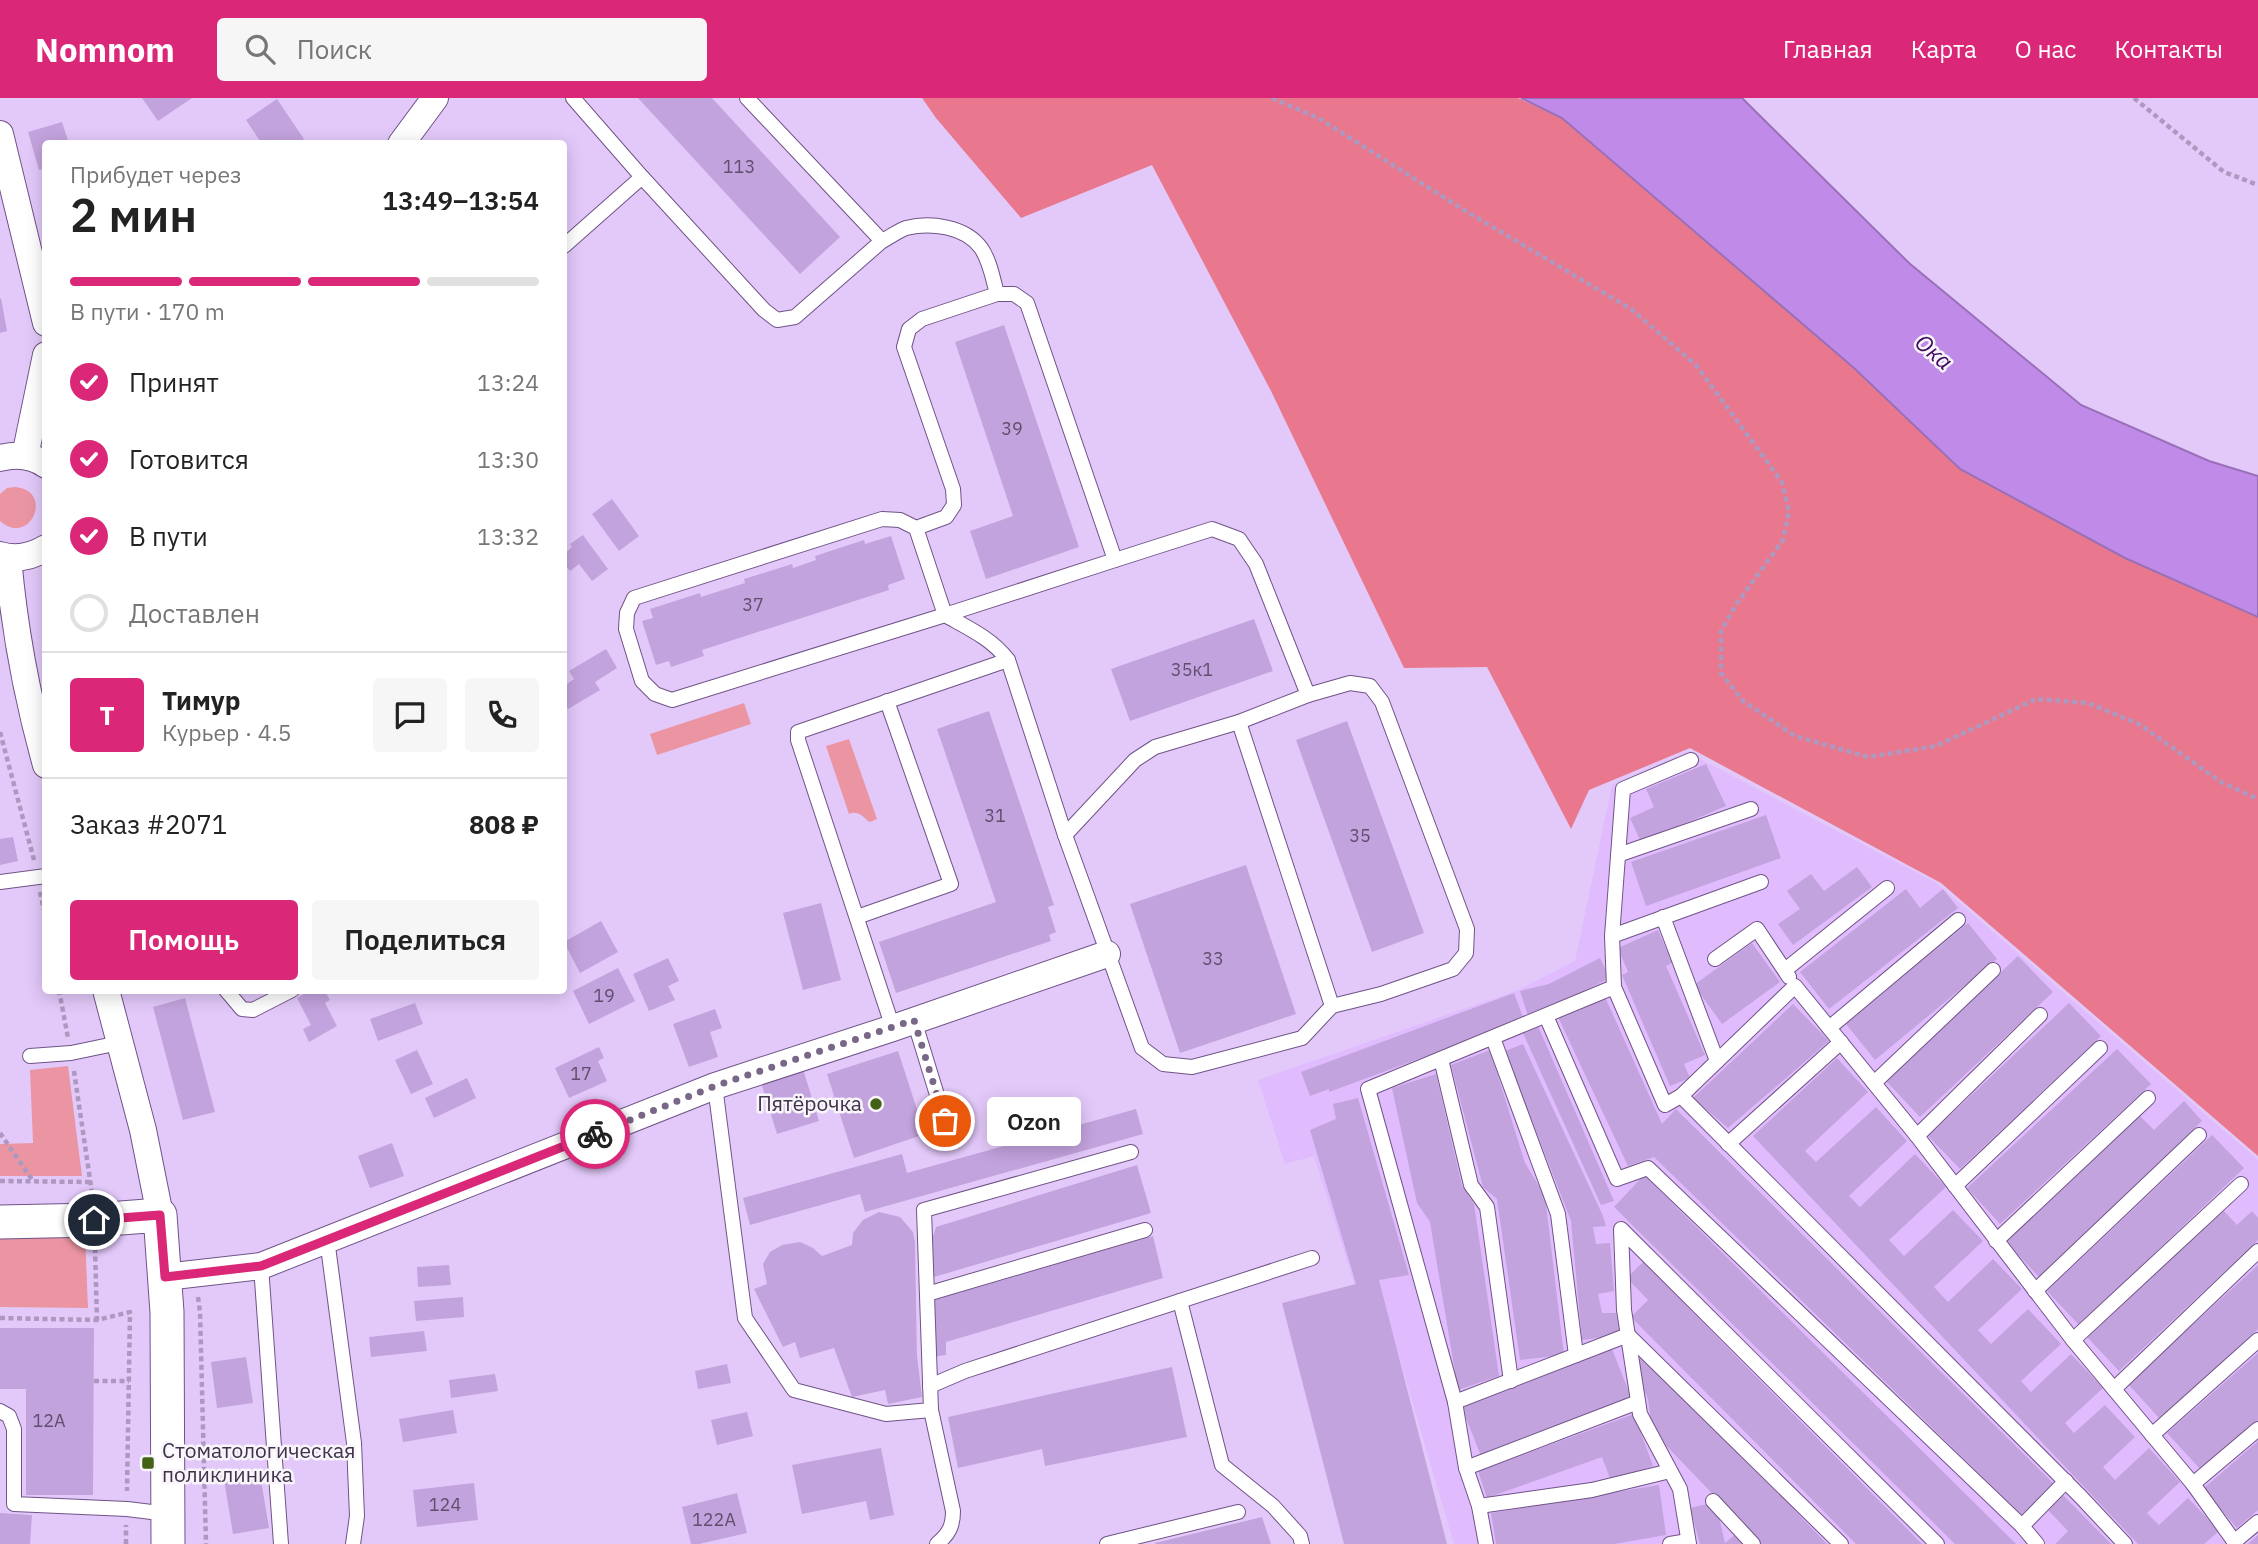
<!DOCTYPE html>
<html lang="ru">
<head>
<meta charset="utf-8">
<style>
  body { margin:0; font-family:"IBM Plex Sans",sans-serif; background:#f6f6f6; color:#222; height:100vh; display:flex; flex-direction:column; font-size:26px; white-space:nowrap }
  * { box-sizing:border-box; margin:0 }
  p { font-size:23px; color:#767676 }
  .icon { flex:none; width:38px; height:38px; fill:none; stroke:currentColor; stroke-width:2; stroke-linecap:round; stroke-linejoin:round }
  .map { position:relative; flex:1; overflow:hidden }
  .details { position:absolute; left:42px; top:42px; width:525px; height:854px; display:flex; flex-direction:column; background:#fff; border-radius:7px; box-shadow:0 4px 18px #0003 }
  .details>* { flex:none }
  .pin { position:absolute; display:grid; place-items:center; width:60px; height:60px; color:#fff; margin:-30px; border:4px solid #fff; border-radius:50%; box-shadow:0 2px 7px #0007 }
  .courier { position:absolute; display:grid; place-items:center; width:70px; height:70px; margin:-35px; border:5px solid #db2777; border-radius:50%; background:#fff; color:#222; box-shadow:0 2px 9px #0007 }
  .bubble { position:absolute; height:49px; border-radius:7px; background:#fff; box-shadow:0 4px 18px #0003; font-size:23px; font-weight:600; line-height:49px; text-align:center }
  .head em { font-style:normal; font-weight:600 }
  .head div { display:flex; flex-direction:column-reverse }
  .head { display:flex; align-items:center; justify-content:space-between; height:119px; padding:0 28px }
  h1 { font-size:46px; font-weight:600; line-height:52px }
  .bar { display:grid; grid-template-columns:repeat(4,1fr); gap:10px 7px; align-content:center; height:84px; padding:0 28px }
  .bar i { height:9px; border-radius:5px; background:#e0e0e0 }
  .bar .selected { background:#db2777 }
  .bar p { grid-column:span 4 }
  .line { display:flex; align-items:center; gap:18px; padding:0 28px; border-top:2px solid #e0e0e0 }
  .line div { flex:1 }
  .round { display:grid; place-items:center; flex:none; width:74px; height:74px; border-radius:7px; background:#f6f6f6 }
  ol { padding:0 28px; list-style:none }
  li { display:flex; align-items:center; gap:21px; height:77px }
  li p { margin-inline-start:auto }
  li .icon { padding:7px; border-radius:50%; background:#db2777; color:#fff; stroke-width:4 }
  li:last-child { color:#767676 }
  li i { width:38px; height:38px; border:4px solid #e0e0e0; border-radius:50% }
  .primary-button { display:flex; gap:14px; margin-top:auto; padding:14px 28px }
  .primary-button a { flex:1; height:80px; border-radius:7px; background:#db2777; color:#fff; font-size:28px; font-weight:600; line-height:80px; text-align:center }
  .primary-button a+a { background:#f6f6f6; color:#222 }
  header { display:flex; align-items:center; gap:42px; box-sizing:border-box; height:98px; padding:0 35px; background:#db2777; color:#fff }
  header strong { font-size:33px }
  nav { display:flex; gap:38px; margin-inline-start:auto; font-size:24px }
  .search { width:490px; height:63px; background:#f6f6f6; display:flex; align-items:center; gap:18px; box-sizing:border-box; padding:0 24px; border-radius:7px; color:#767676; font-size:26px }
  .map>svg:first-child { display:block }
  .built { fill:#e0bbfe }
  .green { fill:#eb95a3 }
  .forest { fill:#e9788e }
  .water { fill:#c08be8; stroke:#9970b8; stroke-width:2 }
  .building { fill:#c3a3dd }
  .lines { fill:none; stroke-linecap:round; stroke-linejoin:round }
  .service-casing { stroke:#705387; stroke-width:16 }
  .minor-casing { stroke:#705387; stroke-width:28 }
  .tertiary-casing { stroke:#705387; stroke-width:35 }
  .path { stroke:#ad98c0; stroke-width:4.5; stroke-dasharray:5 3.5; stroke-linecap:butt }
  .service { stroke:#fff; stroke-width:14 }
  .minor { stroke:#fff; stroke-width:26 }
  .tertiary { stroke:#fff; stroke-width:33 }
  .done { stroke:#786787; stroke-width:7; stroke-dasharray:0 12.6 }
  .route { stroke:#db2777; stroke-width:9 }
  .poi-dot { fill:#436216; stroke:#f8f5fb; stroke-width:2.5 }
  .labels { text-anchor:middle; stroke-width:5; stroke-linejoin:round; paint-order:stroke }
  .number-label { font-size:18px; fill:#604e6e }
  .poi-label { font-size:21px; fill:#3f3249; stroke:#f8f5fb; text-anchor:end }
  .water-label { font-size:23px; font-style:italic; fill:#40095e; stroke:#f8f5fb }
</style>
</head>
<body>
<header>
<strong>Nomnom</strong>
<div class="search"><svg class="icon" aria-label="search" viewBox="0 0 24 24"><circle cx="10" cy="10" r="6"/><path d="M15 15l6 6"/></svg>Поиск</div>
<nav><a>Главная</a><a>Карта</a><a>О нас</a><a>Контакты</a></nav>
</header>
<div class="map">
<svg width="2258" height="1446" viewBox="0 0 2258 1446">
  <rect width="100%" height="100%" fill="#e3c9fa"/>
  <polygon class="built" points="1687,654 1936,785 2258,1062 2258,1446 1454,1446 1377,1184 1355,1188 1314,1058 1285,1066 1258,982 1516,893 1575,863 1612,687"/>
  <g class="green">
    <path d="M14,389C55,391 31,450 0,423V396L7,390Z"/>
    <polygon points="744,605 751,626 657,657 650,636"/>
    <path d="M849,641L877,721L870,724C862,719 859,712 849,716L826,648Z"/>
    <polygon points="68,968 82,1078 0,1078 0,1046 33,1045 30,972"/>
    <polygon points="85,1137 88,1210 0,1209 0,1138"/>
  </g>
  <polygon class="forest" points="922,0 1518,0 1562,20 1854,270 1960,371 2125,460 2258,519 2258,1058 1941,785 1690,650 1589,692 1571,731 1487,569 1404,570 1271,293 1152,67 1021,120 936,20"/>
  <polygon class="water" points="1521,0 1742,0 1909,165 2081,307 2209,363 2258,378 2258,519 2125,460 1960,371 1854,270 1562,20"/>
  <g class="building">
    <polygon points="142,0 192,0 158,23"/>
    <polygon points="638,0 712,0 840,139 800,176"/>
    <polygon points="277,1 304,41 297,46 262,46 246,22"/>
    <polygon points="62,24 69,46 46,46 46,70 39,72 28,34"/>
    <polygon points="1,200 7,233 0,235 0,201"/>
    <polygon points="1004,227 1079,449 986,481 970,433 1013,418 955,244"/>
    <polygon points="612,401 639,438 619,453 592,416"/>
    <polygon points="583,437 608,471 592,483 579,466 570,473 564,465 564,456 572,449 570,446"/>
    <polygon points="891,438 905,481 888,487 889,492 702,552 704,558 671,569 669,563 656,567 642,523 653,520 650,511 700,495 701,499 745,485 744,481 792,466 793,470 816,462 815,458 864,442 865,446"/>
    <polygon points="1254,521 1273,573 1130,623 1111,571"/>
    <polygon points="606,551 617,570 595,584 600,592 568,611 564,603 564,588 574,581 569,573"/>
    <polygon points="989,613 1054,807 1048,809 1056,834 1049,837 1051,843 896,895 879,844 996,804 937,631"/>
    <polygon points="1347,623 1424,835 1372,854 1296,642"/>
    <polygon points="1706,666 1726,708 1641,744 1630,720 1654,709 1646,691"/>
    <polygon points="1766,717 1781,760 1646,808 1631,764"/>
    <polygon points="13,739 18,763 0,767 0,741"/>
    <polygon points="1246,767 1296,916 1180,955 1130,806"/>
    <polygon points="1857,769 1872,789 1793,847 1778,826 1800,811 1787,793 1811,776 1824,793"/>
    <polygon points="1906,791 1920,810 1943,791 1958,810 1829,911 1800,874"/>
    <polygon points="821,805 841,882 803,892 783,815"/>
    <polygon points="601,823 618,854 580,875 564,844"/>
    <polygon points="1968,825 1997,861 1875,962 1846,926"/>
    <polygon points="1658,832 1672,865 1666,868 1705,957 1684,966 1690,980 1670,988 1622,877 1628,874 1618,850"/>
    <polygon points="1752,845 1780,884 1722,926 1694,887"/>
    <polygon points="2018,858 2053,894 1920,1019 1886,983"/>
    <polygon points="668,860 679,883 668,888 675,902 649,913 633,876"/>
    <polygon points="1600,860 1610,880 1529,921 1520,893 1549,886"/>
    <polygon points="618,870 635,903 589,926 573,893"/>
    <polygon points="311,892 324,892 330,902 325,905 337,928 309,944 303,931 311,927 297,900"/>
    <polygon points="1514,895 1524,922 1329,994 1329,991 1310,998 1301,974"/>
    <polygon points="1605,899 1662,1026 1676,1011 2055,1387 2023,1418 1654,1059 1628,1068 1558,919"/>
    <polygon points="185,900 215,1014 183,1022 153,909"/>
    <polygon points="415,905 423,926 378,943 370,921"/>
    <polygon points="2069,905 2101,938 1960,1071 1928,1038"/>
    <polygon points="1793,906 1829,943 1728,1030 1693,1000"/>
    <polygon points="715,911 722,930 710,934 718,959 689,969 673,926"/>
    <polygon points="1538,928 1614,1103 1601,1107 1523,935"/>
    <polygon points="1523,946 1603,1118 1606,1128 1593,1129 1596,1146 1610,1145 1614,1193 1598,1196 1602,1215 1616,1215 1620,1237 1582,1242 1571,1123 1505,953"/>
    <polygon points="599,949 604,960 598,963 607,983 569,1000 555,970"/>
    <polygon points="2117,951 2151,986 2000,1126 1967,1090"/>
    <polygon points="417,952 433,986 411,996 395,962"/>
    <polygon points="1490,952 1525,1065 1545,1098 1564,1257 1520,1262 1497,1101 1483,1089 1451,967"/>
    <polygon points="898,953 925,1036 854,1060 827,976"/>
    <polygon points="1837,960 1868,994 1805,1053 1816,1064 1876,1009 1907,1043 1849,1098 1860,1109 1915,1056 1946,1089 1889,1142 1904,1158 1953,1112 1983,1143 1934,1189 1948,1204 1993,1161 2022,1191 1978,1232 1991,1246 2028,1211 2061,1246 2021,1283 2031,1294 2071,1256 2103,1290 2065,1325 2074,1335 2105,1307 2135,1339 2103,1369 2115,1382 2149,1350 2180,1384 2147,1415 2159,1427 2188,1400 2219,1433 2204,1446 2138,1446 1753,1038"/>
    <polygon points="803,971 819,1023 777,1036 761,984"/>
    <polygon points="1436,976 1462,1088 1474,1106 1499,1278 1458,1292 1430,1124 1417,1105 1392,990"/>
    <polygon points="467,980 476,1000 434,1020 425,1000"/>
    <polygon points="1358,1000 1409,1177 1379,1182 1447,1446 1344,1446 1282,1205 1356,1186 1310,1032 1336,1021 1333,1006"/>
    <polygon points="2184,1003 2202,1023 2039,1179 2005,1143 2138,1016 2154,1032"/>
    <polygon points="1136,1011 1143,1036 865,1114 860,1096 750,1127 743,1100 902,1056 907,1075"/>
    <polygon points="2212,1037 2244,1070 2079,1227 2047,1193"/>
    <polygon points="392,1045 404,1078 370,1090 358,1058"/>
    <polygon points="1137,1067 1151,1115 934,1179 929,1151 936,1129"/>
    <polygon points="1644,1077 2016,1446 1955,1446 1614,1109"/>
    <polygon points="2222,1111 2237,1127 2252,1113 2258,1120 2258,1142 2119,1273 2086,1238"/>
    <polygon points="879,1114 900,1119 913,1134 915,1145 917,1258 922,1299 888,1306 885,1292 852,1299 834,1250 800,1260 795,1244 783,1249 754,1191 767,1186 763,1166 770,1154 782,1147 800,1144 813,1150 822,1158 852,1147 853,1135 863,1122"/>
    <polygon points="1153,1138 1163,1180 946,1244 946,1257 932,1259 931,1203"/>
    <polygon points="1643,1164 1922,1446 1856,1446 1631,1219 1648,1202 1627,1180"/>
    <polygon points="449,1167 451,1187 418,1189 417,1169"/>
    <polygon points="2258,1167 2258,1231 2160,1321 2128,1286"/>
    <polygon points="463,1199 464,1219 416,1223 414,1203"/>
    <polygon points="0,1230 94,1230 93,1397 26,1397 26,1291 0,1291"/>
    <polygon points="424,1233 427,1253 371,1259 369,1239"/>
    <polygon points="1612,1251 1631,1299 1481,1358 1462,1310"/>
    <polygon points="2258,1255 2258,1322 2201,1372 2167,1335"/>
    <polygon points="1645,1257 1827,1446 1761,1446 1652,1333 1648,1301 1638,1278 1637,1263"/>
    <polygon points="246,1259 253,1305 217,1310 211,1264"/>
    <polygon points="727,1266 731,1285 698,1291 695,1273"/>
    <polygon points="1172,1269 1187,1339 1045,1368 1042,1351 958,1370 948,1319"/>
    <polygon points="495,1276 498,1293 451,1300 449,1282"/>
    <polygon points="453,1312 457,1335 403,1344 399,1321"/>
    <polygon points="747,1314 753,1338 717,1347 711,1322"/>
    <polygon points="1634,1316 1653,1368 1611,1383 1602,1359 1487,1400 1478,1373"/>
    <polygon points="2258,1343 2258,1412 2237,1430 2203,1391"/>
    <polygon points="881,1350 894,1417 870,1422 866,1403 802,1416 792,1367"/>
    <polygon points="260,1376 269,1430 233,1436 224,1382"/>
    <polygon points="474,1385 478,1422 417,1429 413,1392"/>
    <polygon points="1659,1387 1666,1437 1614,1446 1496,1446 1491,1415"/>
    <polygon points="737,1395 747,1435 699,1446 691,1446 682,1409"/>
    <polygon points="2062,1396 2111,1446 2055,1446 2068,1433 2047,1411"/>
    <polygon points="1707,1406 1718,1415 1725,1445 1736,1436 1743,1446 1700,1446 1690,1410"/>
    <polygon points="0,1415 32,1417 30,1446 0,1446"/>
    <polygon points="1262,1419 1271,1446 1155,1446 1155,1445"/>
    <polygon points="2258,1437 2258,1446 2248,1446"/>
  </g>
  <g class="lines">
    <g class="service-casing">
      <g id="service">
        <polyline points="642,79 764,212 777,222 795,219 882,143 747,0"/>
        <path d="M882,143C890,139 898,133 906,130C930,124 965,128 981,150C990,163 993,181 997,196"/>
        <polyline points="564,148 642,79 573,0"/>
        <path d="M916,430L946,419L954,407L953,391L904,249L909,231L922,221L997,196H1014L1027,205L1115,462L945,517L916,430L900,422L882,421L634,500L627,515L626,531L642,583L655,596L672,602L945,517C968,530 991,540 1008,562L1065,737L1142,950L1163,966L1192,969L1302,940L1332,908"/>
        <polyline points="1115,462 1212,431 1239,441 1256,466 1308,597"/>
        <polygon points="1350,585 1370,588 1382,604 1467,831 1466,855 1453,871 1381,896 1332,908 1239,624 1308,597"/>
        <polyline points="1065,737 1135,662 1155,649 1239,624"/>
        <polyline points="1618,757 1751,711"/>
        <polyline points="0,784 46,778"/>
        <polyline points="857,819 951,786 887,603"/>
        <polyline points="1663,819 1717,963"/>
        <polyline points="1612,838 1761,784"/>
        <polyline points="1715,861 1757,831 1789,879"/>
        <polyline points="1785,872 1887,790"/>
        <polyline points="1614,889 1612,838 1623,691 1691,662"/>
        <polyline points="226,892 242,911 253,912 292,892"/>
        <polyline points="1546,918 1617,1081 1648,1070 2022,1428"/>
        <polyline points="914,922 945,1023"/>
        <polyline points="893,930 798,642 798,634 1008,562"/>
        <polyline points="1829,930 1958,822"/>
        <polyline points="1493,940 1558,1116 1576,1257"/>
        <polyline points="30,958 71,955 119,945"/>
        <polyline points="1441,961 1471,1087 1487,1109 1511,1283"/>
        <polyline points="1874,985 1993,872"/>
        <polyline points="715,988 745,1220 794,1292 886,1316 931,1312 924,1112 1131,1054"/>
        <polyline points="1681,998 1795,888 1917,1038 2073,1242 2193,1386 2236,1446"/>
        <polyline points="1917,1038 2040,917"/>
        <polyline points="1728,1046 1841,944"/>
        <polyline points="1955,1088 2100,950"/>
        <polyline points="327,1141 354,1345 357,1418 353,1446"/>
        <polyline points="1996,1143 2148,1000"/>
        <polyline points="261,1168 281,1446"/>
        <polyline points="2035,1193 2199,1037"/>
        <polyline points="927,1196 1145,1132"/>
        <polyline points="1180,1203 1222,1367 1273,1408 1300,1438 1302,1446"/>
        <polyline points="2073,1242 2241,1086"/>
        <polyline points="930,1288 965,1273 1312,1160"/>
        <polyline points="2114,1291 2258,1153"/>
        <polyline points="1455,1304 1466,1370 1479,1408 1486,1446"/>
        <path d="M931,1312L953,1413C953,1428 949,1436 937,1446"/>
        <polyline points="0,1313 9,1318 14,1331 14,1406 127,1411 168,1416"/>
        <polyline points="2152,1337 2258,1242"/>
        <polyline points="1466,1370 1638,1304"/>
        <polyline points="2193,1386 2258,1331"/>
        <polyline points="1713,1403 1753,1446"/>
        <polyline points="1479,1408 1592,1392 1670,1373"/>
        <polyline points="2234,1444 2258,1424"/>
        <polyline points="1107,1446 1238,1414"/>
        <polyline points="1670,1446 1688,1443"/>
        <polyline points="1689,1446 1680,1391 1640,1316 1624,1212 1621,1131 1937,1446"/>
        <polyline points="1841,1446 1628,1237 1455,1304 1368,991 1614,889 1665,1007 1681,998 2081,1399 2125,1446"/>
        <polyline points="2037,1446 2022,1428 2066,1383"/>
      </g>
    </g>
    <g class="minor-casing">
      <g id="minor">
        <polyline points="0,36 46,225"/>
        <polyline points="401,46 435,0"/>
        <polyline points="25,358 46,257"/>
        <path d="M0,360C16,356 32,357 46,367"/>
        <path d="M0,457C16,462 31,459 46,450"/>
        <path d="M8,459C14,530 27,599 46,667"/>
        <polyline points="106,892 143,1032 160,1117"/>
        <polyline points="165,1179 261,1168 715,988 893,930 1107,856"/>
      </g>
    </g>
    <g class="tertiary-casing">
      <polyline id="tertiary" points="0,1124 95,1122 160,1117 167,1214 168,1446"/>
    </g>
    <g class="path">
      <polyline points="1272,0 1320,21 1464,112 1631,211 1696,267 1782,384 1789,414 1783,442 1735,508 1721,533 1721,575 1743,603 1795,638 1868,659 1936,648 2036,601 2088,605 2139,626 2221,684 2258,701"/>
      <polyline points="2134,0 2224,74 2258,87"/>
      <polyline points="0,634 34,762"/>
      <polyline points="40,794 46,821"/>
      <polyline points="59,892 68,940"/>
      <polyline points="74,973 92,1095"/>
      <polyline points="0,1035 33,1083"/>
      <polyline points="0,1083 91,1084"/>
      <polyline points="95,1150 97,1222"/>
      <polyline points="198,1199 200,1214 206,1446"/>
      <polyline points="0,1220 97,1222 130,1214 127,1393"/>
      <polyline points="94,1283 129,1283"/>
      <polyline points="126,1446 126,1427"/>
    </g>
    <use href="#service" class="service"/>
    <use href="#minor" class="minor"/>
    <use href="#tertiary" class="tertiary"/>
  </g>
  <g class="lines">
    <polyline class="done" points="595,1036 715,988 914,922 945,1023"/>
    <polyline class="route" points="94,1122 160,1117 165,1179 261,1168 595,1036"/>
  </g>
  <g class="poi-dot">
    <circle cx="876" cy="1006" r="7"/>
    <rect x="141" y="1358" width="14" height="14" rx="3.5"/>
  </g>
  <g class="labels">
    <g class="number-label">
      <text x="739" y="75">113</text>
      <text x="1012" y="337">39</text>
      <text x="753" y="513">37</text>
      <text x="1192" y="578">35к1</text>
      <text x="995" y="724">31</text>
      <text x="1360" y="744">35</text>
      <text x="1213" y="867">33</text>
      <text x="604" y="904">19</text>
      <text x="581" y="982">17</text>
      <text x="49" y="1329">12А</text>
      <text x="445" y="1413">124</text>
      <text x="714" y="1428">122А</text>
    </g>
    <g class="poi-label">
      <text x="862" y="1013">Пятёрочка</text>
      <text x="162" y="1360" text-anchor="start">Стоматологическая<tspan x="162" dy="24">поликлиника</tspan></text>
    </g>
    <g class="water-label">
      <text transform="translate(1934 254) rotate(41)" y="8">Ока</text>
    </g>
  </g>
</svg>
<div class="pin" style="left:945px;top:1023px;background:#ea580c"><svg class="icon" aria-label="bag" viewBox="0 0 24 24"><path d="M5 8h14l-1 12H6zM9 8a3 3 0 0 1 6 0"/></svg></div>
<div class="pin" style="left:94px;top:1122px;background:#1f2937"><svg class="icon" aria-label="home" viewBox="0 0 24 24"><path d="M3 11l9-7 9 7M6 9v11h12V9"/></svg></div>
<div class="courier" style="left:595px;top:1036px"><svg class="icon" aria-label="bike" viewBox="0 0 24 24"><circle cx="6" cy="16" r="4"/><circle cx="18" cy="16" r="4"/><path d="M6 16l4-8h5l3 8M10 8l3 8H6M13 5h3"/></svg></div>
<div class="bubble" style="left:987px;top:999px;width:94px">Ozon</div>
<section class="details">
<div class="head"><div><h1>2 мин</h1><p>Прибудет через</p></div><em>13:49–13:54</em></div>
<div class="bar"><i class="selected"></i><i class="selected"></i><i class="selected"></i><i></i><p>В пути · 170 m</p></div>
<ol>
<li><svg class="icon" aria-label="check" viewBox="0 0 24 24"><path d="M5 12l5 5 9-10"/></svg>Принят<p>13:24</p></li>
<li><svg class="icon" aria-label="check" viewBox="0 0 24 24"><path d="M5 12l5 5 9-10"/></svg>Готовится<p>13:30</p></li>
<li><svg class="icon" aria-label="check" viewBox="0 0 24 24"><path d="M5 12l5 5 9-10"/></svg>В пути<p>13:32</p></li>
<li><i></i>Доставлен</li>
</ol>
<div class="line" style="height:126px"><b class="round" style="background:#db2777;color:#fff">Т</b><div><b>Тимур</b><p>Курьер · 4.5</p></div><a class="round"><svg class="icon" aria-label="chat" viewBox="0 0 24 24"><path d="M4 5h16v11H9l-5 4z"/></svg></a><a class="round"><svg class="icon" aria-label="phone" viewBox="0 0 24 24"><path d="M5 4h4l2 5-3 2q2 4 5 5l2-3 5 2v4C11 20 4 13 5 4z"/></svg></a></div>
<div class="line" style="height:91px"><div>Заказ #2071</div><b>808 ₽</b></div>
<div class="primary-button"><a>Помощь</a><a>Поделиться</a></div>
</section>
</div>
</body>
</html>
